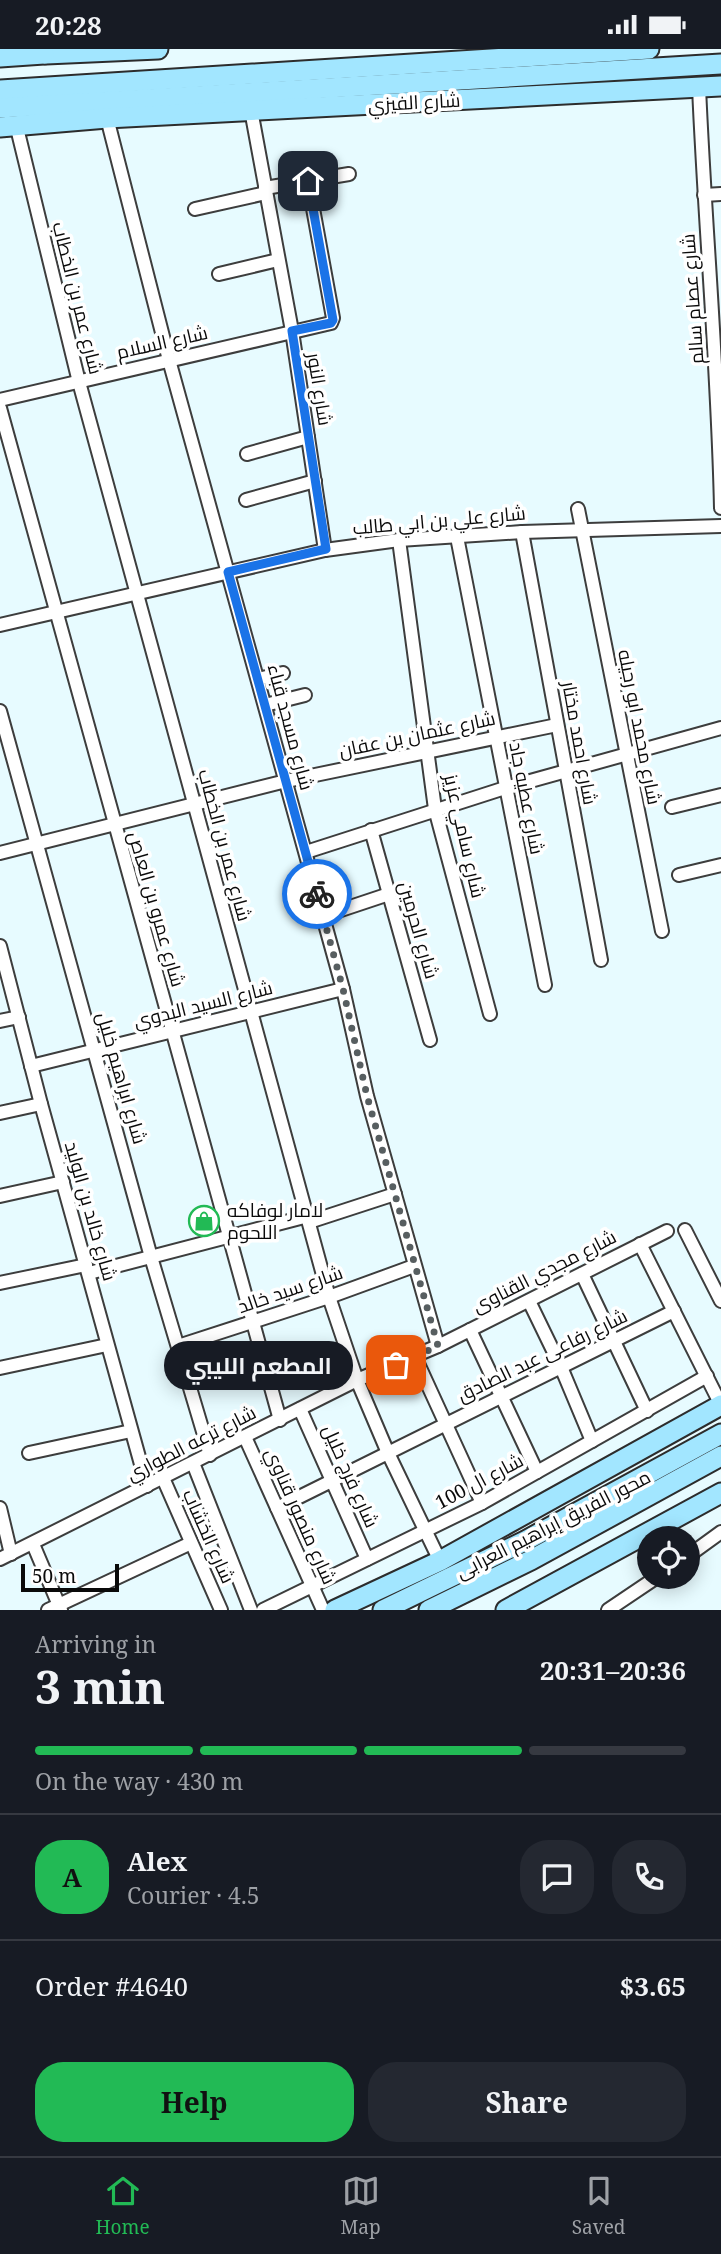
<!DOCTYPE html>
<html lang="en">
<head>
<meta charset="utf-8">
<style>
  body { margin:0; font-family:"Noto Serif",Cairo,serif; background:#242831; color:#f1f3f6; height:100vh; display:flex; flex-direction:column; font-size:26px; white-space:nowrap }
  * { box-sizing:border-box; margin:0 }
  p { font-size:23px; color:#9ea1a6 }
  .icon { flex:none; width:38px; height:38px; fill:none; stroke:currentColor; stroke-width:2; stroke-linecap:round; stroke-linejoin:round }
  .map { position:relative; height:1561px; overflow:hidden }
  .panel { display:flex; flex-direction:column; background:#171b24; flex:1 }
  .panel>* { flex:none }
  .fabs { position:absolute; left:637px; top:1477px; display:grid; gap:14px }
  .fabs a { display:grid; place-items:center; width:63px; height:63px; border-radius:50%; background:#171b24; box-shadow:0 4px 18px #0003; font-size:35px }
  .scale { position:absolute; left:21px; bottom:18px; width:98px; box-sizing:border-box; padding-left:7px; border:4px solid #0a0a0a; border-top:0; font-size:19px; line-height:24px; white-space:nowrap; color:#0a0a0a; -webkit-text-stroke:5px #fff; paint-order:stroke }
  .pin { position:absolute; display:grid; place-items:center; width:60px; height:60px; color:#fff; margin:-30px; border-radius:14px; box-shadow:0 4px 10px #0006 }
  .courier { position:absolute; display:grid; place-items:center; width:70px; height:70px; margin:-35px; border:5px solid #1a73e8; border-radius:50%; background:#fff; color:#222; box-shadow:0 2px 9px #0007 }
  .bubble { position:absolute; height:49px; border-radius:24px; background:#171b24; box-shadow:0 4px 18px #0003; font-size:23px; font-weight:700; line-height:49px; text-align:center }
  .summary em { font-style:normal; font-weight:700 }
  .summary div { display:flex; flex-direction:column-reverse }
  .summary { display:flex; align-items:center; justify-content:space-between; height:119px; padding:0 35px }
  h1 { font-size:46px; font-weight:700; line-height:52px }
  .bar { display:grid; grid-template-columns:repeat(4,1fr); gap:10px 7px; align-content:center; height:84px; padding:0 35px }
  .bar i { height:9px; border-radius:5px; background:#363941 }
  .bar .current { background:#22ba55 }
  .bar p { grid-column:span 4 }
  .line { display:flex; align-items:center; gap:18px; padding:0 35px; border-top:2px solid #363941 }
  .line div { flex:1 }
  .round { display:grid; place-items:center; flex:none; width:74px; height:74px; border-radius:28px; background:#242831 }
  .action { display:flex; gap:14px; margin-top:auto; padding:14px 35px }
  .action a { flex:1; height:80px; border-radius:28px; background:#22ba55; color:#111; font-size:28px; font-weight:700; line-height:80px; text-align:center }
  .action a+a { background:#242831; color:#f1f3f6 }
  .status { display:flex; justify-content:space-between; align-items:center; height:49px; padding:0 35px; background:#171b24; direction:ltr }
  .status svg { height:19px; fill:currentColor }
  .dock { display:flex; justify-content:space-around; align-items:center; height:98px; border-top:2px solid #363941; background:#171b24; font-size:19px; color:#9ea1a6 }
  .dock a { display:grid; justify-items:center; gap:4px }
  .dock .current { color:#22ba55 }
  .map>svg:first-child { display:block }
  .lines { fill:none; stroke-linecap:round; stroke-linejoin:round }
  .street-casing { stroke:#3d3d3d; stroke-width:16 }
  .secondary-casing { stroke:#2c2c2c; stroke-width:23 }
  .street { stroke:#fff; stroke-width:12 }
  .secondary { stroke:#a2e6ff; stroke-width:19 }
  .done { stroke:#575e60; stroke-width:7; stroke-dasharray:0 12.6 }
  .route { stroke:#1a73e8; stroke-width:9 }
  .labels { text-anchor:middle; stroke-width:7; stroke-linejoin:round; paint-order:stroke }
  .street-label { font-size:19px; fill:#0a0a0a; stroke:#fff }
  .poi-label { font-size:19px; fill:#0a0a0a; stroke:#fff; text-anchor:start }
</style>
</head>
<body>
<div class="status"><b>20:28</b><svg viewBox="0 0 49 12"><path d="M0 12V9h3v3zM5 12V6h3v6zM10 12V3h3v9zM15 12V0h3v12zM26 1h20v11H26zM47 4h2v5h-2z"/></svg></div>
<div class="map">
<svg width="721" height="1561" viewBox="0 0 721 1561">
  <rect width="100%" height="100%" fill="#e7fbff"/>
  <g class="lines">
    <g class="street-casing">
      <g id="street">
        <path d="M699,38C705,178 718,318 721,459"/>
        <polyline points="251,61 292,282 325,501"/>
        <polyline points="107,69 169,311 343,940 367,1047 438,1297"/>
        <polyline points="16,75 79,333 329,1248 357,1331 388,1404 440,1512"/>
        <polyline points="265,139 349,125"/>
        <polyline points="704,146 721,145"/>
        <polyline points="195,160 266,144"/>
        <polyline points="219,225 278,211"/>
        <polyline points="0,351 331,274 333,269 308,132"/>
        <polyline points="0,359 280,1371"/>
        <polyline points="247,405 308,388"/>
        <polyline points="246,451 315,432"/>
        <polyline points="578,460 662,882"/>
        <polyline points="522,483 601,911"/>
        <polyline points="457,488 545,936"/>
        <polyline points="399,491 435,760 490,965"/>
        <polyline points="0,576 325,501 399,491 522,483 721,477"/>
        <polyline points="258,630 283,624"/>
        <polyline points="265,656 305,646"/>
        <polyline points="0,662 151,1208 210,1406"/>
        <polyline points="672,758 721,746"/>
        <polyline points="371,781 430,991"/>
        <polyline points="306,803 505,739 721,679"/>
        <polyline points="0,804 286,732 557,676"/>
        <polyline points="679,826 721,816"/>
        <polyline points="323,867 389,845"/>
        <polyline points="0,897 41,1055 147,1437"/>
        <polyline points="0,972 19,968"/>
        <polyline points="31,1017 343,940"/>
        <polyline points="0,1064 41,1055"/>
        <polyline points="0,1147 63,1133"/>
        <polyline points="309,1173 395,1145"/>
        <polyline points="685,1181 721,1252"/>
        <polyline points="640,1195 721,1356"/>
        <polyline points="89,1224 308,1167"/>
        <polyline points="582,1225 647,1362"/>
        <polyline points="0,1234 86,1216"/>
        <polyline points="529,1252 561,1318 592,1392"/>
        <polyline points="470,1281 537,1423"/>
        <polyline points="178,1297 329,1248 414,1217"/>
        <polyline points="415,1308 482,1454"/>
        <polyline points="0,1319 107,1296"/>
        <polyline points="300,1360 367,1510"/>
        <polyline points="245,1388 323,1561"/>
        <polyline points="29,1404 131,1382"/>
        <polyline points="193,1414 251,1561"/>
        <polyline points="163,1429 221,1561"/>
        <polyline points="0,1459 11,1505"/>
        <polyline points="277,1459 674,1262"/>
        <polyline points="33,1495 61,1561"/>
        <polyline points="688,1507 721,1483"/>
        <polyline points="0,1510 357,1331 438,1297 667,1182"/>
        <polyline points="48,1561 191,1494"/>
        <polyline points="263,1561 482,1454 707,1327"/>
        <polyline points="608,1561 657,1528"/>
      </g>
    </g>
    <g class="secondary-casing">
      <g id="secondary">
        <polyline points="32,0 46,5 158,0"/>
        <polyline points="0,8 44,5"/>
        <polyline points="0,41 649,0"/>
        <polyline points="0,59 721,15"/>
        <polyline points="0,78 107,69 721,37"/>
        <polyline points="335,1561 440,1512 721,1356"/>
        <polyline points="383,1561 525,1492 721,1385"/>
        <polyline points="429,1561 531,1511 721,1407"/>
        <polyline points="506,1561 721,1444"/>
      </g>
    </g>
    <use href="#street" class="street"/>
    <use href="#secondary" class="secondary"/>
  </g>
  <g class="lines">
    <polyline class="done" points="317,845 343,940 367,1047 438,1297 396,1316"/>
    <polyline class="route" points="308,132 333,271 331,274 292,282 326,500 228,523 317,845"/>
  </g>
  <defs>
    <g id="shop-ring" transform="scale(1.575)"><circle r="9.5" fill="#fff" stroke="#22ba55" stroke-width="1.5"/><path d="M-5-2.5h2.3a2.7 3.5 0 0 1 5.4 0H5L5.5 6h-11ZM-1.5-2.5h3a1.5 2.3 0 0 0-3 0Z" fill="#22ba55"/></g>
  </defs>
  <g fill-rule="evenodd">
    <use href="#shop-ring" x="204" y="1172"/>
  </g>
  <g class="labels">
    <g class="street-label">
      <text transform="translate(414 53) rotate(-3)" y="7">شارع الفيزي</text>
      <text transform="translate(78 249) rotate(76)" y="7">شارع عمر بن الخطاب</text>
      <text transform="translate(692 250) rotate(-94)" y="7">شارع عصام سالم</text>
      <text transform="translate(162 293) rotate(-13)" y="7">شارع السلام</text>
      <text transform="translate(320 340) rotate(81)" y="7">شارع النور</text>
      <text transform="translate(439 471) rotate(-5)" y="7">شارع علي بن ابي طالب</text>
      <text transform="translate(291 678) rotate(75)" y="7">شارع مسجد قباء</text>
      <text transform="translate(640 678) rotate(79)" y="7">شارع محمد ابو رجيله</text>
      <text transform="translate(417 685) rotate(-12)" y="7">شارع عثمان بن عفان</text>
      <text transform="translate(580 694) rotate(80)" y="7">شارع احمد مختار</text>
      <text transform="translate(527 749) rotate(79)" y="7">شارع عطيه جاد</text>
      <text transform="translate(465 787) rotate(77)" y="7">شارع سامي عزيز</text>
      <text transform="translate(225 796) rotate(75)" y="7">شارع عمر بن الخطاب</text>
      <text transform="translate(157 860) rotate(74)" y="7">شارع عمرو بن العاص</text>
      <text transform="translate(419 881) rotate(74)" y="7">شارع الحرمين</text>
      <text transform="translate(203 955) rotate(-14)" y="7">شارع السيد البدوي</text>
      <text transform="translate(122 1029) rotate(74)" y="7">شارع ابراهيم خليل</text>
      <text transform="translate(91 1162) rotate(74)" y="7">شارع خالد بن الوليد</text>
      <text transform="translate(544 1222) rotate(-27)" y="7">شارع مجدي القناوى</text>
      <text transform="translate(290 1240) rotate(-19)" y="7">شارع سيد خالد</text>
      <text transform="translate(542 1306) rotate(-26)" y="7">شارع رفاعى عبد الصادق</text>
      <text transform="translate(191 1394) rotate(-27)" y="7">شارع ترعه الطواري</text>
      <text transform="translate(351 1427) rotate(66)" y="7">شارع فرج خليل</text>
      <text transform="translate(479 1432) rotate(-28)" y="7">شارع ال 100</text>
      <text transform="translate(301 1467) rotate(66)" y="7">شارع منصور قناوي</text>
      <text transform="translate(553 1475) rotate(-27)" y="7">محور الفريق إبراهيم العرابى</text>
      <text transform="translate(209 1487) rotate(66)" y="7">شارع الخشاب</text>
    </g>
    <g class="poi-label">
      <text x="227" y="1168">لامار لوفاكه<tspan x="227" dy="22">اللحوم</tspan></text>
    </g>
  </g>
</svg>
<div class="fabs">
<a><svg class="icon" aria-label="locate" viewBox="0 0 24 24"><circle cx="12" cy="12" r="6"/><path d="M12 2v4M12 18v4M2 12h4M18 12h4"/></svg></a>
</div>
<div class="scale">50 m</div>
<div class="pin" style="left:396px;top:1316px;background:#ea580c"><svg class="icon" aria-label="bag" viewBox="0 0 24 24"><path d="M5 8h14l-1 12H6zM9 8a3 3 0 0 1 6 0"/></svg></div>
<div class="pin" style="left:308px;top:132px;background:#1f2937"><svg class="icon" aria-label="home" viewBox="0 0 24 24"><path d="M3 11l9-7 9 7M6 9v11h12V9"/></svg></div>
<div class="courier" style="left:317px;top:845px"><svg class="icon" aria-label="bike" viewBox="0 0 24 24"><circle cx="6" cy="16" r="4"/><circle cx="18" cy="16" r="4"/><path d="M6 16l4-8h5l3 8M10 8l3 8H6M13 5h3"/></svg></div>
<div class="bubble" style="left:164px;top:1292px;width:189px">المطعم الليبي</div>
</div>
<section class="panel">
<div class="summary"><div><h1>3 min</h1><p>Arriving in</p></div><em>20:31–20:36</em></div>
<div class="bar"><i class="current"></i><i class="current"></i><i class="current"></i><i></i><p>On the way · 430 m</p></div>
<div class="line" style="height:126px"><b class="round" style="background:#22ba55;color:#111">A</b><div><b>Alex</b><p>Courier · 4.5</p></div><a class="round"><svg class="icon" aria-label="chat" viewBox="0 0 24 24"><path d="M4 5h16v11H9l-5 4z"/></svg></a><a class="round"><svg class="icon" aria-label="phone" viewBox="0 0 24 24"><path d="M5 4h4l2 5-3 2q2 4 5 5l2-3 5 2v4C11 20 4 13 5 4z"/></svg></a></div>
<div class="line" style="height:91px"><div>Order #4640</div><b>$3.65</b></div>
<div class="action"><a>Help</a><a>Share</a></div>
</section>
<nav class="dock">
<a class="current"><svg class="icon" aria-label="home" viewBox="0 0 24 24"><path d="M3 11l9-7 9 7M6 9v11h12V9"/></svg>Home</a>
<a><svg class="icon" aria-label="map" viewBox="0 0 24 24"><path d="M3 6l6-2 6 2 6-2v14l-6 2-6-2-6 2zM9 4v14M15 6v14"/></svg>Map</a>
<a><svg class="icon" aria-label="saved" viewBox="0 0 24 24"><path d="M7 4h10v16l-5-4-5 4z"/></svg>Saved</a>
</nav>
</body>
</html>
